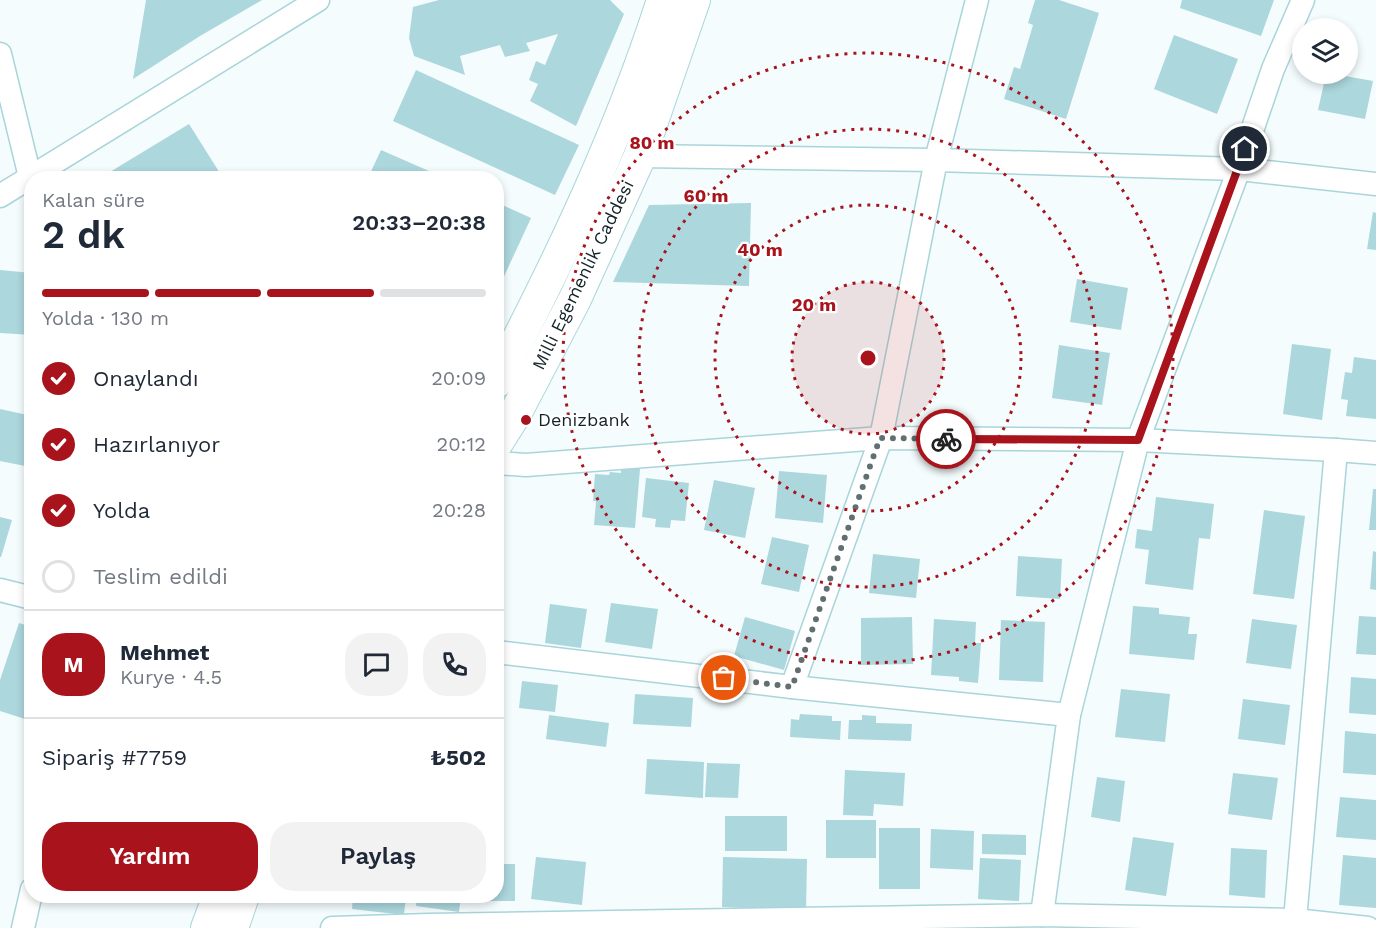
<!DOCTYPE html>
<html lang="tr">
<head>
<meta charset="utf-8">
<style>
  body { margin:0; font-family:"Work Sans",sans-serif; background:#f2f2f3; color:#1f2937; height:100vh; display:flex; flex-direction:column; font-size:22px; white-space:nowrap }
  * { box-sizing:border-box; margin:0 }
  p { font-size:20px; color:#747a83 }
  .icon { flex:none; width:33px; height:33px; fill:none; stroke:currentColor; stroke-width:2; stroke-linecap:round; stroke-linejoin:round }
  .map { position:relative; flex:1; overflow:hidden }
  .side { position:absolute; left:24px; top:171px; width:480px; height:732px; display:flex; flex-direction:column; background:#fff; border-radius:24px; box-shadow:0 3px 9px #0003 }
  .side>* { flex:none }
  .tools { position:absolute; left:1292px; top:18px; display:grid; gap:12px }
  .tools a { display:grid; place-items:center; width:66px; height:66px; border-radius:50%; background:#fff; box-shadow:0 3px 9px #0003; font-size:30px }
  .pin { position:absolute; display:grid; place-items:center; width:51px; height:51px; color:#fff; margin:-26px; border:3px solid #fff; border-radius:50%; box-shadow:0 2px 6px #0007 }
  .courier { position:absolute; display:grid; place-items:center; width:60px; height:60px; margin:-30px; border:4px solid #a8131c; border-radius:50%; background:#fff; color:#222; box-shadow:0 2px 8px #0007 }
  .head em { font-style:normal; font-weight:600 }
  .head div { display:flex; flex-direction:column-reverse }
  .head { display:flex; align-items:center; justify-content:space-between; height:102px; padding:0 18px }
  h1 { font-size:39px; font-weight:600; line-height:45px }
  .bar { display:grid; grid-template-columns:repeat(4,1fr); gap:9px 6px; align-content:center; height:72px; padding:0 18px }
  .bar i { height:8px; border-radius:4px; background:#e0e1e3 }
  .bar .active { background:#a8131c }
  .bar p { grid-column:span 4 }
  .line { display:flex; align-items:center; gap:15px; padding:0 18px; border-top:2px solid #e0e1e3 }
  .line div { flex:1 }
  .round { display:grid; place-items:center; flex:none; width:63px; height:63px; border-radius:24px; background:#f2f2f3 }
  ol { padding:0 18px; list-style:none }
  li { display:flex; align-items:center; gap:18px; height:66px }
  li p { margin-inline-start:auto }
  li .icon { padding:6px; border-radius:50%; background:#a8131c; color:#fff; stroke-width:4 }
  li:last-child { color:#747a83 }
  li i { width:33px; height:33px; border:3px solid #e0e1e3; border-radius:50% }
  .primary-button { display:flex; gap:12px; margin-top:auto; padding:12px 18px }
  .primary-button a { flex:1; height:69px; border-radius:24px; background:#a8131c; color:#fff; font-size:24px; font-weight:600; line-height:69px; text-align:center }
  .primary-button a+a { background:#f2f2f3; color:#1f2937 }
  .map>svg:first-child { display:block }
  .building { fill:#acd7dd }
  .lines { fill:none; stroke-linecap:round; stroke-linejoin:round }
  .street-casing { stroke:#a9d5da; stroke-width:25 }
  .secondary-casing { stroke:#a9d5da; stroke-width:34 }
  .street { stroke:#fff; stroke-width:22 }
  .secondary { stroke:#fff; stroke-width:32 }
  .done { stroke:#626f71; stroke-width:6; stroke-dasharray:0 10.8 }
  .route { stroke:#a8131c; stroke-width:8 }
  .ring { fill:none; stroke:#a8131c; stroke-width:3; stroke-dasharray:3 6 }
  .poi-dot { fill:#a8131c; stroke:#fff; stroke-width:2 }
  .labels { text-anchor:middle; stroke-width:4.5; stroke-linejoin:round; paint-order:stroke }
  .street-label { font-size:18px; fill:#132326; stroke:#fff }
  .poi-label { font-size:18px; fill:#132326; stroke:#fff; text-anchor:start }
  .centre { fill:#a8131c; stroke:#fff; stroke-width:3 }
  .ring-label { font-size:18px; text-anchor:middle; font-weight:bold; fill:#a8131c; stroke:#fff; stroke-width:4.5; stroke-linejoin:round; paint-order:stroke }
</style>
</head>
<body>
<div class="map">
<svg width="1376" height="928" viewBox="0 0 1376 928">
  <rect width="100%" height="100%" fill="#f4fcfd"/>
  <g class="building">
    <polygon points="146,0 262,0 200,36 133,79"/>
    <polygon points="439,0 610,0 624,14 576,126 530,101 538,84 529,80 536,61 545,65 558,34 526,43 530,51 505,57 500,45 460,56 465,75 414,56 409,38 413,7"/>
    <polygon points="1035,0 1059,0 1099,13 1066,119 1004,99 1014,67 1020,69 1033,25 1028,23"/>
    <polygon points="1182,0 1274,0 1261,36 1180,8"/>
    <polygon points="1174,35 1238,59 1217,114 1154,89"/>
    <polygon points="416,70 579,145 555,195 393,121"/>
    <polygon points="1326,74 1334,74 1373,81 1365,119 1318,110"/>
    <polygon points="189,124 223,178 100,178"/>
    <polygon points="381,150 445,178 368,178"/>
    <polygon points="496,202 531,218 501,283 496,282"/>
    <polygon points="751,203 749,286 613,282 649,205"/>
    <polygon points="1373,212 1376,213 1376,250 1367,249"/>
    <polygon points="0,270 32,273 32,335 0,333"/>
    <polygon points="1077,279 1128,288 1121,330 1070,322"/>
    <polygon points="1292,344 1331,349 1322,420 1283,414"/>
    <polygon points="1059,345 1110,353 1102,405 1052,398"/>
    <polygon points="1354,357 1376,360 1376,419 1346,416 1348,400 1341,399 1345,372 1352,373"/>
    <polygon points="0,409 32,416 32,459 30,467 0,461"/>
    <polygon points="621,467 640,469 635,528 594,525 596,501 593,501 595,474 609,475 610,472 621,473"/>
    <polygon points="779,471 827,475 823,523 775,518"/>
    <polygon points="646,478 689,483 685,521 671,520 670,528 655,527 656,519 642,517"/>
    <polygon points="714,480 755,488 745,538 704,530"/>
    <polygon points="1373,489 1376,489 1376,530 1369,530"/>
    <polygon points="1156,497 1214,504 1210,539 1199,538 1193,590 1145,584 1149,550 1135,548 1137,529 1152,531"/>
    <polygon points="1264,510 1305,516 1294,599 1253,594"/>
    <polygon points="0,517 12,520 1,557 0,557"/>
    <polygon points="772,537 809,545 799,592 761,584"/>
    <polygon points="1373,551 1376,552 1376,590 1370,589"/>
    <polygon points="873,554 920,559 916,598 869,593"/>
    <polygon points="1018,556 1062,559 1060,599 1016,596"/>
    <polygon points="611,603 658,609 652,649 605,642"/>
    <polygon points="550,604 587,609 581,648 545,643"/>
    <polygon points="1133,606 1159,608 1159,614 1190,617 1188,634 1197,634 1194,660 1129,654"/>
    <polygon points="1359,616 1376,617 1376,655 1356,654"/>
    <polygon points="745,617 795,631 784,670 734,656"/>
    <polygon points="912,617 913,664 861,665 861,618"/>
    <polygon points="934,619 976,622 975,643 981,643 978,683 959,681 959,677 931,675"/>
    <polygon points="1252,619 1297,625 1291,669 1246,663"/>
    <polygon points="1001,620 1045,622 1043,682 999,680"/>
    <polygon points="19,623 32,627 32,700 25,719 0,711 0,680"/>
    <polygon points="1351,677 1376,679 1376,715 1349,713"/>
    <polygon points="522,681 558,685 555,712 519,708"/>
    <polygon points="1121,689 1170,694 1165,742 1115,737"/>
    <polygon points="635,694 693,698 691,727 633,724"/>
    <polygon points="1243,699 1290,705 1285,745 1238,739"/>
    <polygon points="800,714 832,716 832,721 841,721 840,740 790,737 791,719 799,720"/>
    <polygon points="549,715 609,723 606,747 546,739"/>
    <polygon points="862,715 876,716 876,723 912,724 911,741 848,739 849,720 862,720"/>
    <polygon points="1345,731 1376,734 1376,775 1343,773"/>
    <polygon points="647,759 704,762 703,798 645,794"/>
    <polygon points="707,763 740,764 738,798 705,797"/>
    <polygon points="845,770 905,773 903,806 874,804 873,816 843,815"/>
    <polygon points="1233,773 1278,778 1272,820 1228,814"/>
    <polygon points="1097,777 1125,781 1120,822 1091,817"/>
    <polygon points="1340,797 1376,800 1376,840 1336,837"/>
    <rect x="725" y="816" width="62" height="35"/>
    <rect x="826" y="820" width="50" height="38"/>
    <rect x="879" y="828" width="41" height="61"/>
    <polygon points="931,829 974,831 973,870 930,868"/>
    <polygon points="982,834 1026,835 1026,855 982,854"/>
    <polygon points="1133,837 1174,843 1166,896 1125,890"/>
    <polygon points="1231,848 1267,850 1265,898 1229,895"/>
    <polygon points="1343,855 1376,858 1376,908 1339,905"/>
    <polygon points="536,857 586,862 582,905 531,899"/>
    <polygon points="723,857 807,859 806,910 722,907"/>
    <polygon points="980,858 1021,860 1019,901 978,899"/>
    <polygon points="496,864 515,864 515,901 471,901 471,896 496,896"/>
    <polygon points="353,896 406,896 404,915 352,909"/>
    <polygon points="417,896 461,896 459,912 416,906"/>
  </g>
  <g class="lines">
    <g class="street-casing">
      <g id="street">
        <polyline points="0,54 30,177"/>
        <polyline points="640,156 936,160 1239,169 1376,184"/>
        <polyline points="0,196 318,0"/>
        <polyline points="496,463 526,465 881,438 1138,440 1336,450 1376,453"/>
        <polyline points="0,590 32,598"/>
        <polyline points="496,652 792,687 1069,715"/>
        <polyline points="792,687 881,438 936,160 977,0"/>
        <polyline points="1042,915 1069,715 1138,440 1239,169 1273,69 1303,0"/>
        <polyline points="1295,920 1336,450"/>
        <polyline points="23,928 32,889"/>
        <polyline points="332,928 429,925 1042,915 1295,920 1368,928"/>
      </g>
    </g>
    <g class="secondary-casing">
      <g id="secondary">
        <path d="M496,382C561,258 620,134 663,0"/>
        <polyline points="496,444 515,414 575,299 640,156 694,0"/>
        <polyline points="207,928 219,896"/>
        <polyline points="232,928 243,896"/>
      </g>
    </g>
    <use href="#street" class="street"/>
    <use href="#secondary" class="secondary"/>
  </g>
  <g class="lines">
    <polyline class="done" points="724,678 792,687 880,438 946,439"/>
    <polyline class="route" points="946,439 1138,440 1245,149"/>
  </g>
  <circle cx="868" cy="358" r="76" fill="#a8131c" fill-opacity=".12"/>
  <g class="ring">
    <circle cx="868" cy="358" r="76"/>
    <circle cx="868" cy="358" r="153"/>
    <circle cx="868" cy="358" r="229"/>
    <circle cx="868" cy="358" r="305"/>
  </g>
  <circle class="poi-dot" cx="526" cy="420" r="6"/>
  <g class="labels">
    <g class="street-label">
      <text transform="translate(583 275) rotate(-64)" y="6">Milli Egemenlik Caddesi</text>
    </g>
    <g class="poi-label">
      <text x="538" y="426">Denizbank</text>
    </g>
  </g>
  <circle cx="868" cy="358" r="9" class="centre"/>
  <g class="ring-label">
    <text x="652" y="149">80 m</text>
    <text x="706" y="202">60 m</text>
    <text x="760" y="256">40 m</text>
    <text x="814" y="311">20 m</text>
  </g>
</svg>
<div class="tools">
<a><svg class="icon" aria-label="layers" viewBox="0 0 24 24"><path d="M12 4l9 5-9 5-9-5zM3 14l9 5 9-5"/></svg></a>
</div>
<div class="pin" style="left:724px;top:678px;background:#ea580c"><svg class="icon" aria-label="bag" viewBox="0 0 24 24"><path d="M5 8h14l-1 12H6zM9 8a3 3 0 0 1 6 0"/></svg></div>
<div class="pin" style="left:1245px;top:149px;background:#1f2937"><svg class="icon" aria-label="home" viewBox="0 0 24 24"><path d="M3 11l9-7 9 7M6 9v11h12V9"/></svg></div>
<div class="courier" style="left:946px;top:439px"><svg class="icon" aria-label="bike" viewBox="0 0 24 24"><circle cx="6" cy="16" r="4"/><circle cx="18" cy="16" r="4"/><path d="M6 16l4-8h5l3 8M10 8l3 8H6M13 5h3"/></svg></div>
<section class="side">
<div class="head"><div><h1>2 dk</h1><p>Kalan süre</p></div><em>20:33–20:38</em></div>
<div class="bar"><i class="active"></i><i class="active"></i><i class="active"></i><i></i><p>Yolda · 130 m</p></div>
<ol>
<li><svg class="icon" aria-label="check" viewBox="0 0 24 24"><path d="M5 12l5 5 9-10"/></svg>Onaylandı<p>20:09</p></li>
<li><svg class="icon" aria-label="check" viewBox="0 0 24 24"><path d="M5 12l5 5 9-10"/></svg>Hazırlanıyor<p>20:12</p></li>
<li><svg class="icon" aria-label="check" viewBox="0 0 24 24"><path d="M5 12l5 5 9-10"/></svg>Yolda<p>20:28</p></li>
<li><i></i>Teslim edildi</li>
</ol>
<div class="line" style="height:108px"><b class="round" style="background:#a8131c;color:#fff">M</b><div><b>Mehmet</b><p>Kurye · 4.5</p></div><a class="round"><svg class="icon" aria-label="chat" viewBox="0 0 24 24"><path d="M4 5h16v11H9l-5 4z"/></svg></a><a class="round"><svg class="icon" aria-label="phone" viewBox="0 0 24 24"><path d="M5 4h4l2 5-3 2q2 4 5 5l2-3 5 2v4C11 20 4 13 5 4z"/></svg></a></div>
<div class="line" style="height:78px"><div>Sipariş #7759</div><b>₺502</b></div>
<div class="primary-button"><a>Yardım</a><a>Paylaş</a></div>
</section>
</div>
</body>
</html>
